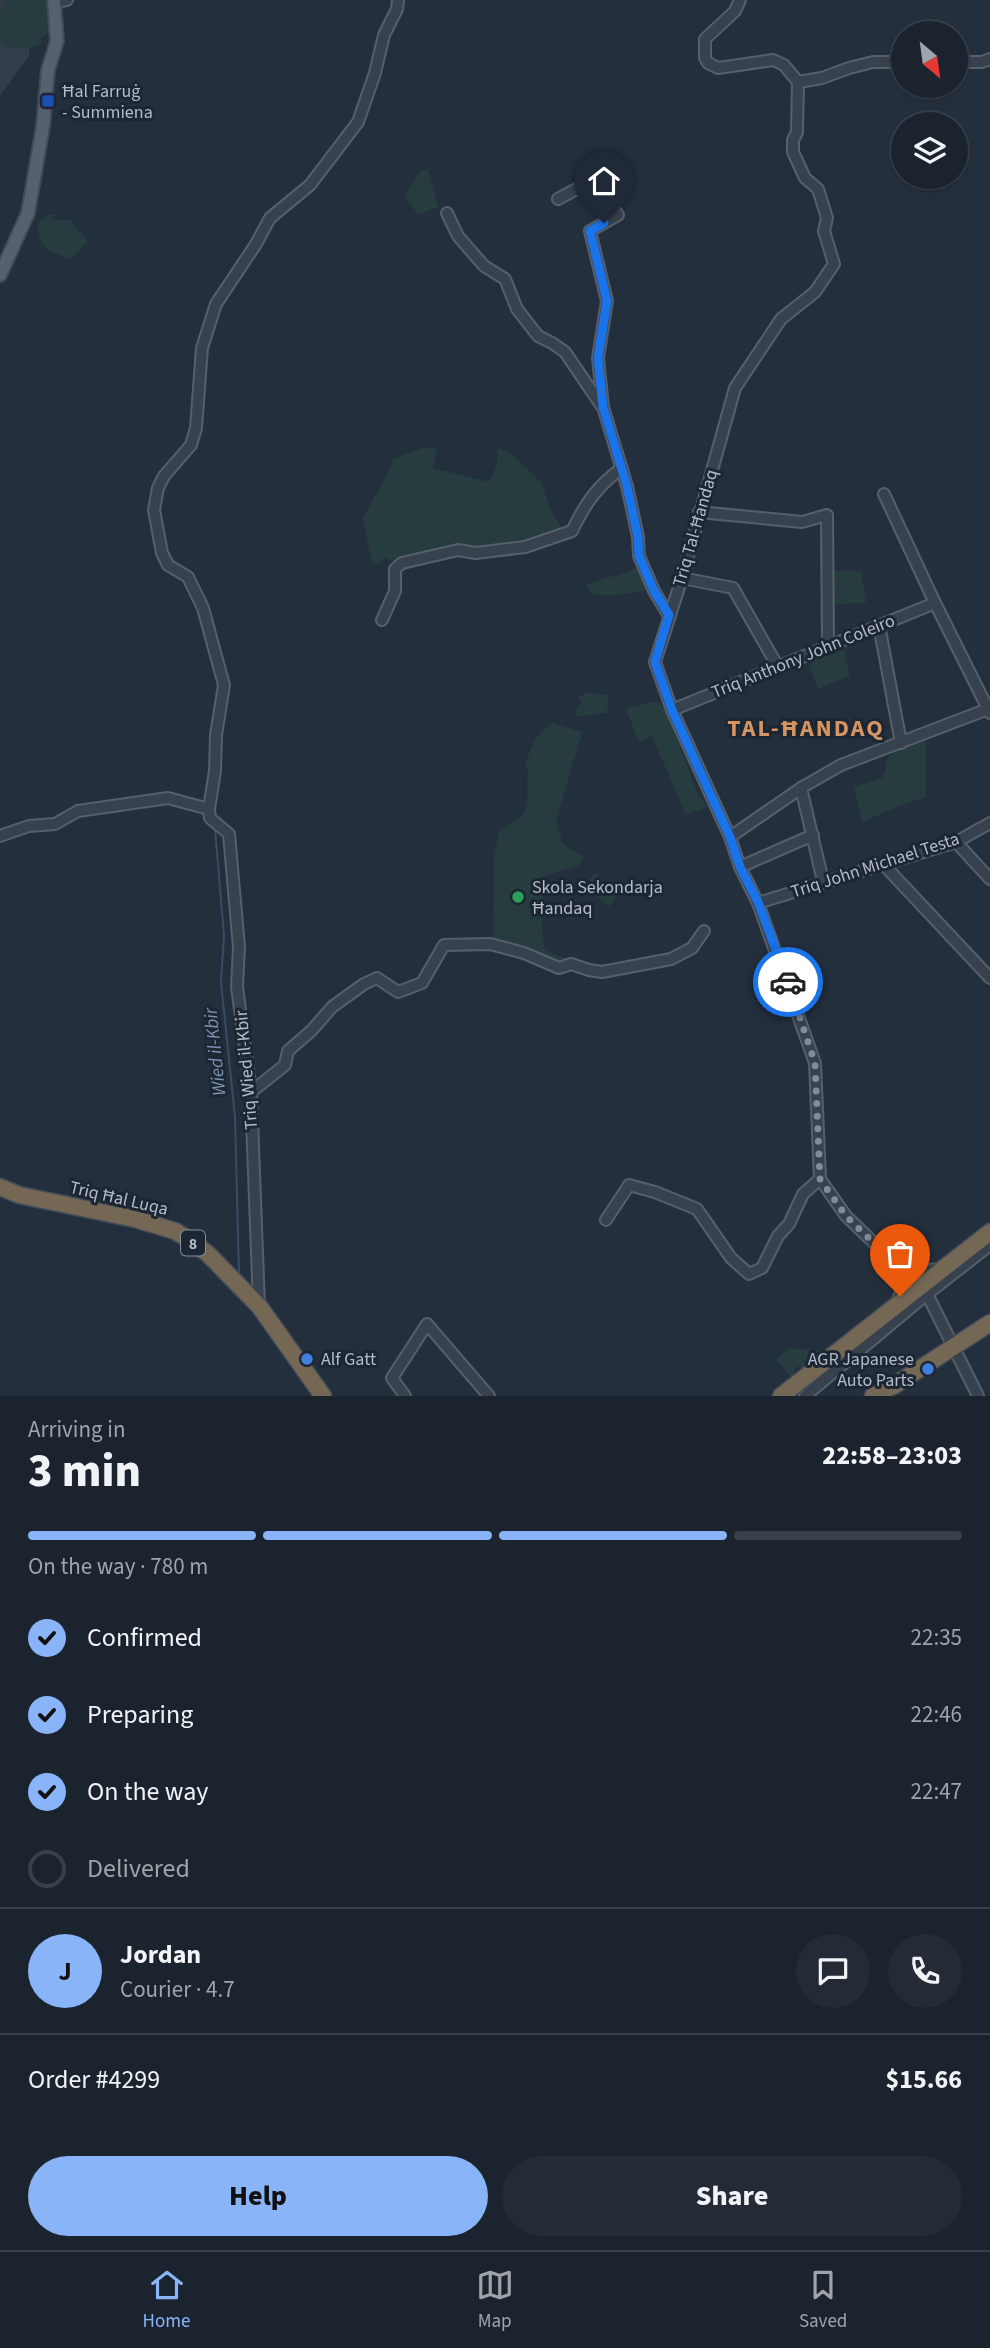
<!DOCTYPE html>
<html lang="en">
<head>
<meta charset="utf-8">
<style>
  body { margin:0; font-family:"Source Sans 3",sans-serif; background:#242b36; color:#f1f3f6; height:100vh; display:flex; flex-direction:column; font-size:26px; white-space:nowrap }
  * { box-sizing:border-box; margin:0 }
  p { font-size:23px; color:#a0a4aa }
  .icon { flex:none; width:38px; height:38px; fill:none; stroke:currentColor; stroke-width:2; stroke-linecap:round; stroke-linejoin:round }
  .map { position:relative; height:1396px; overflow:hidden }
  .sheet { display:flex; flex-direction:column; background:#1b232e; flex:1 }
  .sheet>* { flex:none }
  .needle { width:46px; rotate:151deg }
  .fabs { position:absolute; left:891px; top:21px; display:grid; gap:14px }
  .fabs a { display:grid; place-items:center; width:77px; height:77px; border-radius:50%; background:#1b232e; box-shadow:0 2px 5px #0004,0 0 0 2px #39404a; font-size:35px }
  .pin { position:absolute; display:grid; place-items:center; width:60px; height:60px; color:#fff; margin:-72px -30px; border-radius:50% 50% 50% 0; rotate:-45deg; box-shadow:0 0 7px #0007 }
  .pin .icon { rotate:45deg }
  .courier { position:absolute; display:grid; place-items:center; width:70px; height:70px; margin:-35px; border:5px solid #1a73e8; border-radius:50%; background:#fff; color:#222; box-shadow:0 2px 9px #0007 }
  .summary em { font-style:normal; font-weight:800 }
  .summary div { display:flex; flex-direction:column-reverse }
  .summary { display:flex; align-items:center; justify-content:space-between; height:119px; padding:0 28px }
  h1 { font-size:46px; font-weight:800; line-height:52px }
  .bar { display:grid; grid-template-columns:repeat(4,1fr); gap:10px 7px; align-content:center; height:84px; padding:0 28px }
  .bar i { height:9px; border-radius:5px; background:#39404a }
  .bar .selected { background:#8ab4f8 }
  .bar p { grid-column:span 4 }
  .line { display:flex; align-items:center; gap:18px; padding:0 28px; border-top:2px solid #39404a }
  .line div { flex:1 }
  .round { display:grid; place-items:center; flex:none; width:74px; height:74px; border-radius:37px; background:#242b36 }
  ol { padding:0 28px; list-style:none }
  li { display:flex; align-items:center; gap:21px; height:77px }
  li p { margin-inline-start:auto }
  li .icon { padding:7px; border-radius:50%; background:#8ab4f8; color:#111; stroke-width:4 }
  li:last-child { color:#a0a4aa }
  li i { width:38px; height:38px; border:4px solid #39404a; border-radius:50% }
  .button { display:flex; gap:14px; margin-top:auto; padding:14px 28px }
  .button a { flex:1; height:80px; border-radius:42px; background:#8ab4f8; color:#111; font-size:28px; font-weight:800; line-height:80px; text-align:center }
  .button a+a { background:#242b36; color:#f1f3f6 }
  .menu { display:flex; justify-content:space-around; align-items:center; height:98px; border-top:2px solid #39404a; background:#1b232e; font-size:19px; color:#a0a4aa }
  .menu a { display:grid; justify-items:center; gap:4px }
  .menu .selected { color:#8ab4f8 }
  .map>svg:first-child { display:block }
  .airport { fill:#323c4b }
  .green { fill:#263c3f }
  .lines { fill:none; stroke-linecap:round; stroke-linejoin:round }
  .stream { stroke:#394c67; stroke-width:2 }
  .minor-casing { stroke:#565f6c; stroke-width:14 }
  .major-casing { stroke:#414a57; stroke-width:16 }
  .highway-casing { stroke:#434c59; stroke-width:19 }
  .minor { stroke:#38414e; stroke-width:10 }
  .major { stroke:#56606e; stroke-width:12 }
  .highway { stroke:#746855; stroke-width:16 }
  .done { stroke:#828b98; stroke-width:7; stroke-dasharray:0 12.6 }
  .route { stroke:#1a73e8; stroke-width:9 }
  .transit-dot { fill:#1a4fb4; stroke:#1d2633; stroke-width:2.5 }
  .leisure-dot { fill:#2e9e5b; stroke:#1d2633; stroke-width:2.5 }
  .shop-dot { fill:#3f7fe0; stroke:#1d2633; stroke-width:2.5 }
  .labels { text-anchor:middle; stroke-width:6; stroke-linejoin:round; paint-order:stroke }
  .shield { fill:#1d2633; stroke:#878f9c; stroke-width:2 }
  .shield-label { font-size:16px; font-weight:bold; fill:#b4bcc9 }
  .poi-label { font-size:18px; fill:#b4bcc9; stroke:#1d2633; text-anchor:start }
  .street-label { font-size:18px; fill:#b4bcc9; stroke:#1d2633 }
  .water-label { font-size:19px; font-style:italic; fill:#7c92b1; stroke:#1d2633 }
  .district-label { font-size:24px; font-weight:bold; letter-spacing:2px; fill:#d59563; stroke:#1d2633 }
</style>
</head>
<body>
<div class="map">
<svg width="990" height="1396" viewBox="0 0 990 1396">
  <rect width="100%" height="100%" fill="#242f3e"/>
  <polygon class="airport" points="0,0 48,0 51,36 48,32 40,38 42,43 29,48 29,56 0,96"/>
  <g class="green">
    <polygon points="5,0 48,0 51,36 48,32 40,38 42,43 29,48 7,48 3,42 0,44 0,12"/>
    <polygon points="422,170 428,170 438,207 418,215 404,195"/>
    <path d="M56,214L52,218L54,220H70L88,241L71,259C48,251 38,249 38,223L48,215Z"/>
    <polygon points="425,447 437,449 433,468 489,482 497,465 498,448 512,455 541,482 551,510 564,532 516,546 396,562 384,558 379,565 372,563 363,518 390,469 393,459"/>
    <path d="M638,567L648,584L644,591C626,594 609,597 591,594L586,585L612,575L614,578Z"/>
    <polygon points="833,571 861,571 866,603 834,604"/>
    <polygon points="843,645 850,676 818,689 808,662"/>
    <polygon points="589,692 609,696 607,713 576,717 577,707 583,703 578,697"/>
    <polygon points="649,702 659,703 666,711 698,794 707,806 705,808 686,815 652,736 639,742 627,712 627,708"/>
    <path d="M552,723L582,732L556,821L563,844L584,857L578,866L544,876C544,890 539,940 546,949C552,955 564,957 572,960L557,966L493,941L494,856L499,832C506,826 518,820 523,813C531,801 526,784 528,771L525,766C532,744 534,737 552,723Z"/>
    <polygon points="926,739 926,797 896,807 862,822 854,787 882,778 886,770 885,761 895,751"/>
    <polygon points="595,873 619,892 609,907 584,887"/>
    <polygon points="788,1348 828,1351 805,1370 798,1366 794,1370 796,1377 793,1379 776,1360"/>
  </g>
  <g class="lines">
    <polyline class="stream" points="215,829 224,936 221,982 235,1117 239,1272"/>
    <g class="minor-casing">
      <g id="minor">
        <polyline points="740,0 735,11 705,39 705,58 708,63 718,68 773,60 784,65 798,82 797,132 793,140 793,152 805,178 818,189 827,218 824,231 834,264 815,292 781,319 735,388 682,578 655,662 672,710 730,837 740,867 758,903 815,1063 820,1179 846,1216 898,1266 904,1281 904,1288 897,1301"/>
        <polyline points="55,3 67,0"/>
        <polyline points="956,62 982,62 990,59"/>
        <polyline points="798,82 822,78 849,68 873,62 903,62"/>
        <polyline points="558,199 595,179 618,215 590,231 607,301 598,358 603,407 627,486 638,537 639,556 654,591 669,616"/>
        <polyline points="447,213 458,236 484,266 505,279 517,309 538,336 552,343 565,352 601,405"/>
        <polyline points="884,494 935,603 990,713"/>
        <polyline points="699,512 802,522 827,515 828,645"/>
        <polyline points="682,578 733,588 778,667"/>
        <path d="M382,620L395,591V569L402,563L458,550L476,553L525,547L572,531C585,504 597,486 622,468"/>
        <polyline points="879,625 901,743"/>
        <polyline points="672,710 935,603"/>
        <polyline points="801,788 823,881"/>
        <polyline points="0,836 29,826 55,824 78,811 168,798 209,809"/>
        <polyline points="730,837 801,788 841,765 988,709"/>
        <polyline points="956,842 990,879"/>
        <polyline points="883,864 990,978"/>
        <polyline points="740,867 813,835"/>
        <polyline points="758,903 956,842 990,823"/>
        <polyline points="251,1092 285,1065 288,1051 312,1030 332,1007 364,984 377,978 398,992 422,983 444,945 490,944 524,953 559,968 571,964 589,970 602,972 671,959 692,948 704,931"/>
        <polyline points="606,1220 629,1185 655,1192 697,1209 731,1258 749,1274 762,1268 778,1236 789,1224 803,1194 820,1179"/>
        <polyline points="898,1266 919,1271 940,1269"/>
        <polyline points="927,1294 978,1396"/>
        <polyline points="259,1306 251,1092 237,987 239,947 229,834 210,818 209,809 215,771 216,735 224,685 203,608 188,577 168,565 162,553 154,510 158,488 164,476 191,445 196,428 202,348 216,304 256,244 270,218 310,185 358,122 375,73 384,35 397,9 398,0"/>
        <polyline points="405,1396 392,1378 427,1324 489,1396"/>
        <polyline points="805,1396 927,1294 990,1245"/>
      </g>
    </g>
    <g class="major-casing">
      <polyline id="major" points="0,275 28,213 43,126 48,70 57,41 54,0"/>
    </g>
    <g class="highway-casing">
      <g id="highway">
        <polyline points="0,1187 19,1195 135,1219 175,1231 190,1240 208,1254 259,1306 323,1396"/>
        <polyline points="781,1396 990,1232"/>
        <polyline points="873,1396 895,1385 990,1323"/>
      </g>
    </g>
    <use href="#minor" class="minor"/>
    <use href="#major" class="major"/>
    <use href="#highway" class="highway"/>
  </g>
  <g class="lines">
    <polyline class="done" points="788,982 815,1063 820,1179 846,1216 898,1266 904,1281 900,1296"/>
    <polyline class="route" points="604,223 590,231 607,301 598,358 603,407 627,486 638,537 639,556 654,591 669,615 655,662 672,710 730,837 740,867 758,902 788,982"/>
  </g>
  <rect class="transit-dot" x="41" y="94" width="14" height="14" rx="3.5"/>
  <circle class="leisure-dot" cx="518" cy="897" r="7"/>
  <g class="shop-dot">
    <circle cx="307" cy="1359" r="7"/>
    <circle cx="928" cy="1369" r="7"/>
  </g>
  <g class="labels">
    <rect class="shield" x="181" y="1230.5" width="24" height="25" rx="5"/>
    <g class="shield-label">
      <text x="193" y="1249">8</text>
    </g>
    <g class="poi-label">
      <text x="62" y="97">Ħal Farruġ<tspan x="62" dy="21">- Summiena</tspan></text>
      <text x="532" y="893">Skola Sekondarja<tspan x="532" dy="21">Ħandaq</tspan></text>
      <text x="321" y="1365">Alf Gatt</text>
      <text x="914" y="1365" text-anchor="end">AGR Japanese<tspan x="914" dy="21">Auto Parts</tspan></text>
    </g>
    <g class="street-label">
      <text transform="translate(695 528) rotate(-74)" y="6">Triq Tal-Ħandaq</text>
      <text transform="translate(803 656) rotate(-22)" y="6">Triq Anthony John Coleiro</text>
      <text transform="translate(875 865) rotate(-18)" y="6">Triq John Michael Testa</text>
      <text transform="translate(246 1070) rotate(-95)" y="6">Triq Wied il-Kbir</text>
      <text transform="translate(119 1198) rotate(13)" y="6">Triq Ħal Luqa</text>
    </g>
    <g class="water-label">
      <text transform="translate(214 1052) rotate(-96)" y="7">Wied il-Kbir</text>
    </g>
    <g class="district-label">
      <text x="806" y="736">TAL-ĦANDAQ</text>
    </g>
  </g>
</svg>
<div class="fabs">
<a><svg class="needle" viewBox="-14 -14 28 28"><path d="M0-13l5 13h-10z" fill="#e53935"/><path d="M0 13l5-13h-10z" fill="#a0a4aa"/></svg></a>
<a><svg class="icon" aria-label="layers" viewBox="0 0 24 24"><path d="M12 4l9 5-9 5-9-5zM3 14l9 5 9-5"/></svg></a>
</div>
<div class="pin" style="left:900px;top:1296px;background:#ea580c"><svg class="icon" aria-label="bag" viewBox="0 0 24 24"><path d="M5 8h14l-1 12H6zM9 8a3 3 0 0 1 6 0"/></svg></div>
<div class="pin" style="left:604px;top:223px;background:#1f2937"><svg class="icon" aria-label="home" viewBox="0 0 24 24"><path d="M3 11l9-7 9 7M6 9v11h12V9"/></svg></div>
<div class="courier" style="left:788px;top:982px"><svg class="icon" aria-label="car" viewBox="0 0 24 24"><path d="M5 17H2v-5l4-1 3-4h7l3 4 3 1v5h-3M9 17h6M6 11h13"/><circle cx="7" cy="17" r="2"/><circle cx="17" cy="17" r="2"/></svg></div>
</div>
<section class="sheet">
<div class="summary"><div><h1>3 min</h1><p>Arriving in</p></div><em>22:58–23:03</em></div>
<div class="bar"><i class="selected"></i><i class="selected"></i><i class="selected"></i><i></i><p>On the way · 780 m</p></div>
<ol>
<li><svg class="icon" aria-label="check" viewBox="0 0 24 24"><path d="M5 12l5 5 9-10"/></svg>Confirmed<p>22:35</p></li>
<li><svg class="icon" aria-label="check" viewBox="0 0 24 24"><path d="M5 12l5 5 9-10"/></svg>Preparing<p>22:46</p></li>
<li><svg class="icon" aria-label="check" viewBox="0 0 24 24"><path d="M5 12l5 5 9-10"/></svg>On the way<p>22:47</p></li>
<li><i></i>Delivered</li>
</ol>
<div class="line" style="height:126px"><b class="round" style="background:#8ab4f8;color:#111">J</b><div><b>Jordan</b><p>Courier · 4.7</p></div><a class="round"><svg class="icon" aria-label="chat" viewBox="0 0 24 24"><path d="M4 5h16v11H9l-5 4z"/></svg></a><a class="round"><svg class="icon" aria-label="phone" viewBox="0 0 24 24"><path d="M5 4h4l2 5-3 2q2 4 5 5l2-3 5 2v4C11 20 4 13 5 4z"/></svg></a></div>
<div class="line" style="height:91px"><div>Order #4299</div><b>$15.66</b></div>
<div class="button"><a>Help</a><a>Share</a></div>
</section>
<nav class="menu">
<a class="selected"><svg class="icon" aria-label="home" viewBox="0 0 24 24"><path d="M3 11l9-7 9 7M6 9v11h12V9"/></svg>Home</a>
<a><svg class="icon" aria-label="map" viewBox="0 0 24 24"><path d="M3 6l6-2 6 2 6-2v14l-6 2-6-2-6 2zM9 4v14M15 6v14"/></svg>Map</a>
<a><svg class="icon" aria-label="saved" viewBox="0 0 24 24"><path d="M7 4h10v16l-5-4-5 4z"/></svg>Saved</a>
</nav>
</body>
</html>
